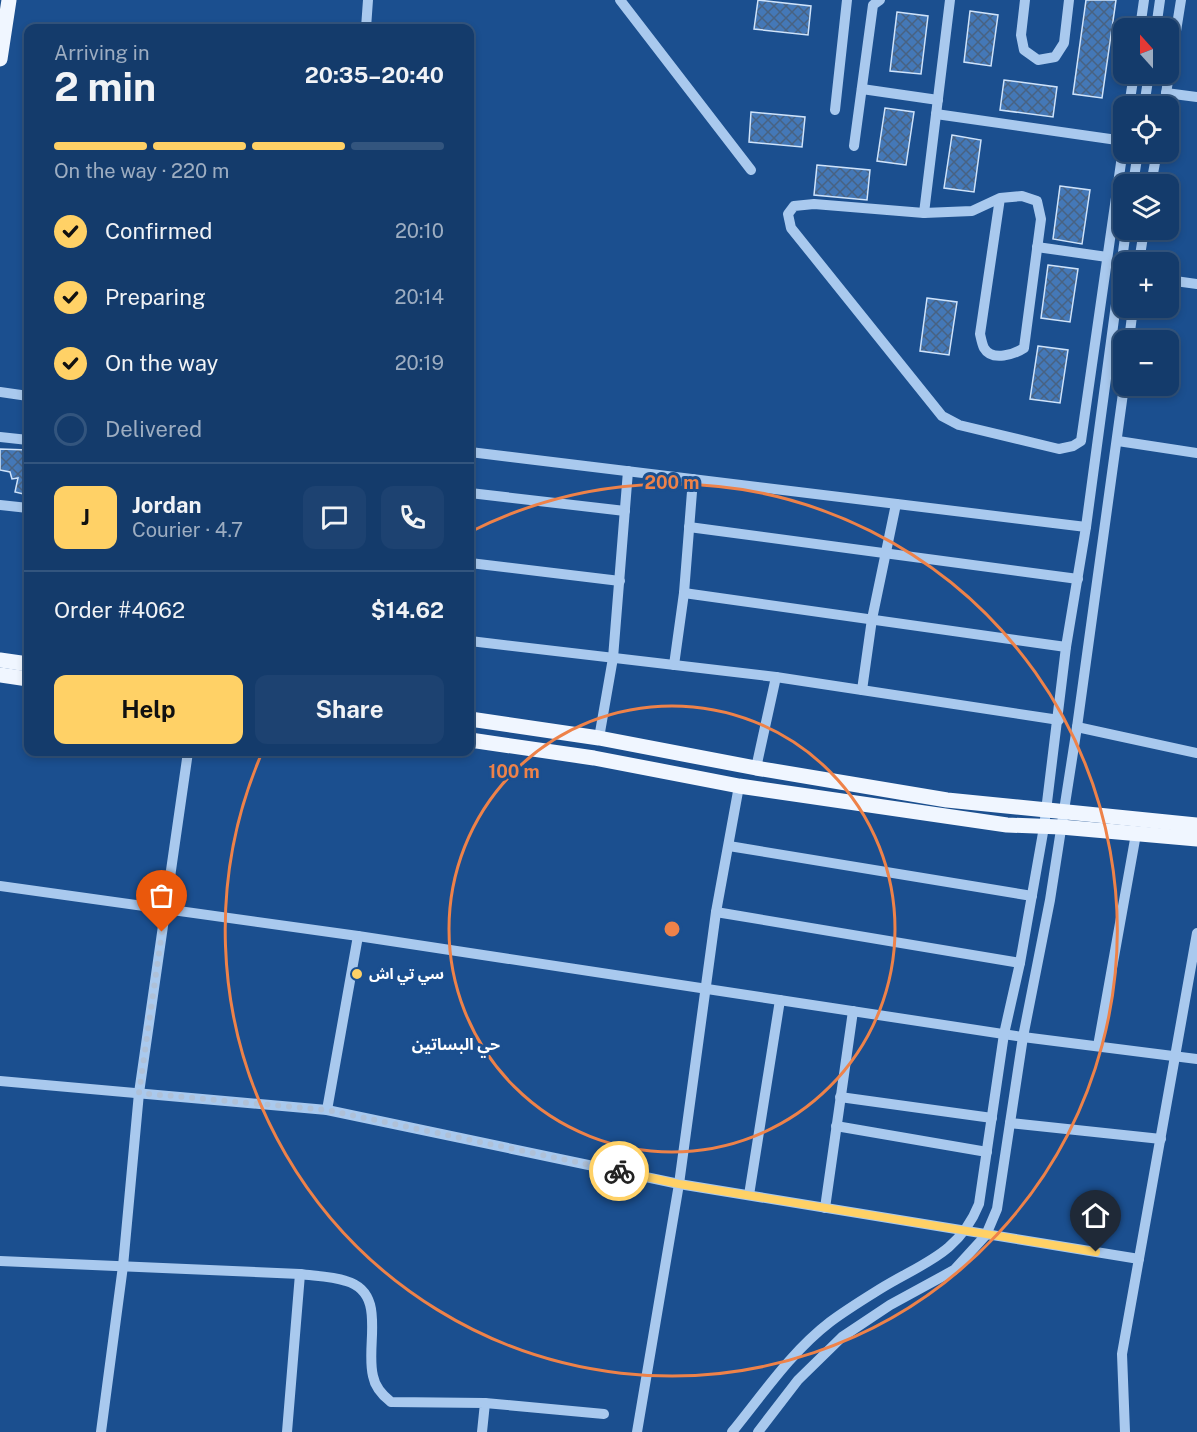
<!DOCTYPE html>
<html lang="en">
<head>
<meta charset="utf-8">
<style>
  body { margin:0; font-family:"Public Sans","Noto Sans Arabic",sans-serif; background:#1d4271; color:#f1f3f6; height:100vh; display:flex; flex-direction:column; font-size:22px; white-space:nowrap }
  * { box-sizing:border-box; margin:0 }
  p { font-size:20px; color:#9dadc1 }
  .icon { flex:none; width:33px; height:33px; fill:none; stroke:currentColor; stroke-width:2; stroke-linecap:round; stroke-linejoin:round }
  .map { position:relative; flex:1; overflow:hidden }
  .side { position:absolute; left:24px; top:24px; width:450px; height:732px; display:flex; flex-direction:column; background:#143b6b; border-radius:12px; box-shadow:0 3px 9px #0003,0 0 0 2px #33557e }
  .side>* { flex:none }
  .needle { width:39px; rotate:339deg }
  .buttons { position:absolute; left:1113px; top:18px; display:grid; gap:12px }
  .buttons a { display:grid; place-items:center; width:66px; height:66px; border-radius:12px; background:#143b6b; box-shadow:0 3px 9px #0003,0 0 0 2px #33557e; font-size:30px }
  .pin { position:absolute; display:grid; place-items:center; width:51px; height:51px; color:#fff; margin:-62px -26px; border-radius:50% 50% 50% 0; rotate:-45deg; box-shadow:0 0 6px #0007 }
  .pin .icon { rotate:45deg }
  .courier { position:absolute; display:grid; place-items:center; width:60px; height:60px; margin:-30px; border:4px solid #ffd166; border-radius:50%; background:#fff; color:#222; box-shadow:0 2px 8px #0007 }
  .head em { font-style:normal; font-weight:700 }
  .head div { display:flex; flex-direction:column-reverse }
  .head { display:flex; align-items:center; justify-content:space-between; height:102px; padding:0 30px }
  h1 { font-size:39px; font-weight:700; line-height:45px }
  .bar { display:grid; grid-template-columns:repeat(4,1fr); gap:9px 6px; align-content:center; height:72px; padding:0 30px }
  .bar i { height:8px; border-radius:4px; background:#33557e }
  .bar .selected { background:#ffd166 }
  .bar p { grid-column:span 4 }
  .line { display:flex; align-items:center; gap:15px; padding:0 30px; border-top:2px solid #33557e }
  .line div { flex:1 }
  .round { display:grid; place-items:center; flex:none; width:63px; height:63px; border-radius:12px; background:#1d4271 }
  ol { padding:0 30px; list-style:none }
  li { display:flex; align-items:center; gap:18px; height:66px }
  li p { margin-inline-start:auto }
  li .icon { padding:6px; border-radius:50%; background:#ffd166; color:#111; stroke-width:4 }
  li:last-child { color:#9dadc1 }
  li i { width:33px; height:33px; border:3px solid #33557e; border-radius:50% }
  .action { display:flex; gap:12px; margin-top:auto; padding:12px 30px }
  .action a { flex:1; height:69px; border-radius:12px; background:#ffd166; color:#111; font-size:24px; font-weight:700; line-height:69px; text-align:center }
  .action a+a { background:#1d4271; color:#f1f3f6 }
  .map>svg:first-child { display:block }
  .building { fill:url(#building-cross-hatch); stroke:#cfe3fa; stroke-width:1.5 }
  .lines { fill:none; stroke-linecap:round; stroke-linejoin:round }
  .minor { stroke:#a9c9ee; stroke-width:10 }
  .major { stroke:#f0f6ff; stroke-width:15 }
  .done { stroke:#afc1d8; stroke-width:6; stroke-dasharray:0 10.8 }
  .route { stroke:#ffd166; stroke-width:8 }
  .ring { fill:none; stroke:#ee8249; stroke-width:3 }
  .poi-dot { fill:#ffd166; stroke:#1b4f8f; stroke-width:2 }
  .labels { text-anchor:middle; stroke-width:6; stroke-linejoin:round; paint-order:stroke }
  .poi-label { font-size:15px; font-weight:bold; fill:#fff; stroke:#1b4f8f; text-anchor:start }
  .neighbourhood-label { font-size:16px; font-weight:bold; fill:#fff; stroke:#1b4f8f }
  .centre { fill:#ee8249; stroke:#1b4f8f; stroke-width:3 }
  .ring-label { font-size:18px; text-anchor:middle; font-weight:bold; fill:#ee8249; stroke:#1b4f8f; stroke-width:6; stroke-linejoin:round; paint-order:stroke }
</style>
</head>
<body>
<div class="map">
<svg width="1197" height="1432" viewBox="0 0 1197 1432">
  <defs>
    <pattern id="building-cross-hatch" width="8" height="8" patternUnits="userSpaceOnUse" patternTransform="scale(1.5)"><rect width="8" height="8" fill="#4478b7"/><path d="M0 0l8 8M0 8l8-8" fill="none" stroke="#486282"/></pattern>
  </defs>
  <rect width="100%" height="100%" fill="#1b4f8f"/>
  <g class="building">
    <polygon points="758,0 811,6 808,35 754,29"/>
    <polygon points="1086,0 1116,0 1102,98 1073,94"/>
    <polygon points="970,11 998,15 991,66 964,62"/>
    <polygon points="897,12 928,16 921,74 890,71"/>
    <polygon points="1004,80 1057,87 1053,117 1000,110"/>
    <polygon points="885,108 914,112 906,165 877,161"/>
    <polygon points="751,112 805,117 802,147 749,142"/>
    <polygon points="952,135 981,140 974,192 944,188"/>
    <polygon points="817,165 870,170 867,200 814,195"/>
    <polygon points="1060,186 1090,190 1082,244 1053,239"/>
    <polygon points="1048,265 1078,269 1070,322 1041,318"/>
    <polygon points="927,298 957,302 949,355 920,351"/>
    <polygon points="1038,346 1068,350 1060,403 1030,399"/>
    <polygon points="0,449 28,450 28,495 15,492 18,478 12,479 10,472 0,470"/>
  </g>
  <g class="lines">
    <g class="minor">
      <polyline points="620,0 751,170"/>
      <polyline points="1025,0 1021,35 1024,50 1038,60 1055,57 1064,43 1069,0"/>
      <polyline points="366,28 368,0"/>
      <polyline points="1140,28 1144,0"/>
      <polyline points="1156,28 1160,0"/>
      <polyline points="862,89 938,100"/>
      <polyline points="1166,93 1197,97"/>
      <polyline points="1129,106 1134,74"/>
      <polyline points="1144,106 1149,74"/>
      <polyline points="1164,106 1181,0"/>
      <polyline points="835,110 847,0"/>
      <polyline points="936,114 1124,141"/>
      <polyline points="854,146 873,5 880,0"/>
      <polyline points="1133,184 1138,152"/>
      <polyline points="1151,184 1157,152"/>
      <path d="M1000,198L980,334C981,338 982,344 984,348C992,362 1015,354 1024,348L1041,219L1037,201L1022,196L1000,198L972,211L924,213L814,204L794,206L788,214L791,228L942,416L959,425L1059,449L1073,446L1081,441L1124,142"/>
      <polyline points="924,213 950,0"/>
      <polyline points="1037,247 1107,257"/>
      <polyline points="1139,262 1144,230"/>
      <polyline points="1168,280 1197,284"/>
      <polyline points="1129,340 1133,308"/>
      <polyline points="0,392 28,396"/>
      <polyline points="0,437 28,440"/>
      <polyline points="1118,441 1197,453"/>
      <polyline points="470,452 1086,527"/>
      <polyline points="470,493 625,511"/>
      <polyline points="0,505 28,508"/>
      <polyline points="689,527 1078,579"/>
      <polyline points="470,563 620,581"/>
      <polyline points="684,593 1066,647"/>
      <polyline points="470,641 776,677 1059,720"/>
      <polyline points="674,665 684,593 693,479"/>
      <polyline points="862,690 872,619 896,504"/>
      <polyline points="1077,727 1197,753"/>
      <polyline points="599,738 613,658 628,471"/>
      <polyline points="756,768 776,677"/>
      <polyline points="729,846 1032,896"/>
      <polyline points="0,886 358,936 1023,1037 1197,1059"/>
      <polyline points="716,912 1020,963"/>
      <polyline points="1098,1046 1136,834"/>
      <polyline points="0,1081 327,1110 679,1184 1139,1259"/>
      <polyline points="840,1097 992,1118"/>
      <polyline points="327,1110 358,936"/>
      <polyline points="1010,1123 1161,1139"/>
      <polyline points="836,1126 987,1152"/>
      <polyline points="749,1195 780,1000"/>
      <polyline points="825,1208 853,1011"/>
      <path d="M0,1261L300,1274C315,1276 332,1276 346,1281C388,1293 365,1345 373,1376C375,1387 382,1395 391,1402L485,1403L482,1432"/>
      <polyline points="485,1403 604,1414"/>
      <polyline points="101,1432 123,1266 139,1093 188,752"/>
      <polyline points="287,1432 300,1274"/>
      <polyline points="637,1432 679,1184 716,912 739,786"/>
      <path d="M732,1432C763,1394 791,1352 830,1322C846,1310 864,1299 880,1289C922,1263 959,1254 979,1204L1004,1034L1020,963L1044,827L1066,647L1086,527L1126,230"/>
      <polyline points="758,1432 798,1380 842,1337 890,1305 954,1270 986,1235 997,1209 1023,1037 1050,900 1077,727 1124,386"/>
      <polyline points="1125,1432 1122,1354 1197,933"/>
    </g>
    <g class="major">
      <polyline points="0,59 9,0"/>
      <polyline points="0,660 28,664"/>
      <polyline points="0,675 28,679"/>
      <polyline points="470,719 599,738 756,768 947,800 1197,825"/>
      <polyline points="470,740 594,758 739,786 1007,825 1061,827 1197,839"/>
    </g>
  </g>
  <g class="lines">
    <polyline class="done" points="162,932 139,1093 327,1110 619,1171"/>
    <polyline class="route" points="619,1171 679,1184 1096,1252"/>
  </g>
  <g class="ring">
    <circle cx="672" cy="929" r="223"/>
    <path d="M470 532A446 446 0 1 1 261 755"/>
  </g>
  <circle class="poi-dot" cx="357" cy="974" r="6"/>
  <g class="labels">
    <g class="poi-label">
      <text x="369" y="979">سي تي اش</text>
    </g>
    <g class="neighbourhood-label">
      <text x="456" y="1050">حي البساتين</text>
    </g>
  </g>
  <circle cx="672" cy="929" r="9" class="centre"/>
  <g class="ring-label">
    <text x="672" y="489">200 m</text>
    <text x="514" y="778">100 m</text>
  </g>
</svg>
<div class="buttons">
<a><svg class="needle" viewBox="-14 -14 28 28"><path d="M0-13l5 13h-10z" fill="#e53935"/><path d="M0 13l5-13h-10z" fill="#9dadc1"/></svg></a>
<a><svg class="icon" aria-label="locate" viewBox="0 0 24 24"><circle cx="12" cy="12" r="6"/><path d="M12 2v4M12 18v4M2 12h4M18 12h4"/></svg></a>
<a><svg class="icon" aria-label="layers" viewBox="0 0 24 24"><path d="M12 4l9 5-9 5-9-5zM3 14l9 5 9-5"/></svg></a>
<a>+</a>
<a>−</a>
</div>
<div class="pin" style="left:162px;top:932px;background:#ea580c"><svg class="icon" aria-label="bag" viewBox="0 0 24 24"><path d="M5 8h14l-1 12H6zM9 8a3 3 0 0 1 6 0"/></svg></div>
<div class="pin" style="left:1096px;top:1252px;background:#1f2937"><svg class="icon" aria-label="home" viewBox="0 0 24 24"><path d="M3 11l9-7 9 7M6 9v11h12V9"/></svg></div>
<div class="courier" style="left:619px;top:1171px"><svg class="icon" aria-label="bike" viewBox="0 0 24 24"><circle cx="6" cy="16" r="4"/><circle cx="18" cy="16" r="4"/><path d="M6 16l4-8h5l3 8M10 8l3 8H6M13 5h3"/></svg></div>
<section class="side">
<div class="head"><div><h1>2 min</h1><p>Arriving in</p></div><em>20:35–20:40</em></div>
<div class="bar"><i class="selected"></i><i class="selected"></i><i class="selected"></i><i></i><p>On the way · 220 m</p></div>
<ol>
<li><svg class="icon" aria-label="check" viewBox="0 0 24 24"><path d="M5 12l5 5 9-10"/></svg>Confirmed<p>20:10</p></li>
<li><svg class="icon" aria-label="check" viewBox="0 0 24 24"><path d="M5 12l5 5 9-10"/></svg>Preparing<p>20:14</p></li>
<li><svg class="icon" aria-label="check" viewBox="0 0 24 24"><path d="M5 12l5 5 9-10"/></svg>On the way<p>20:19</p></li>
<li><i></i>Delivered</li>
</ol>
<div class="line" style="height:108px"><b class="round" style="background:#ffd166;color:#111">J</b><div><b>Jordan</b><p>Courier · 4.7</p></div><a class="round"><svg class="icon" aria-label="chat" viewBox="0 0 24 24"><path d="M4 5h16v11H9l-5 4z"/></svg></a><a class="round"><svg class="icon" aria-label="phone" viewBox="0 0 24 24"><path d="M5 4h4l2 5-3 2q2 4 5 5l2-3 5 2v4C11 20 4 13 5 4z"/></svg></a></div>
<div class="line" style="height:78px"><div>Order #4062</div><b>$14.62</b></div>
<div class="action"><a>Help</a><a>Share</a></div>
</section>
</div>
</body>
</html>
